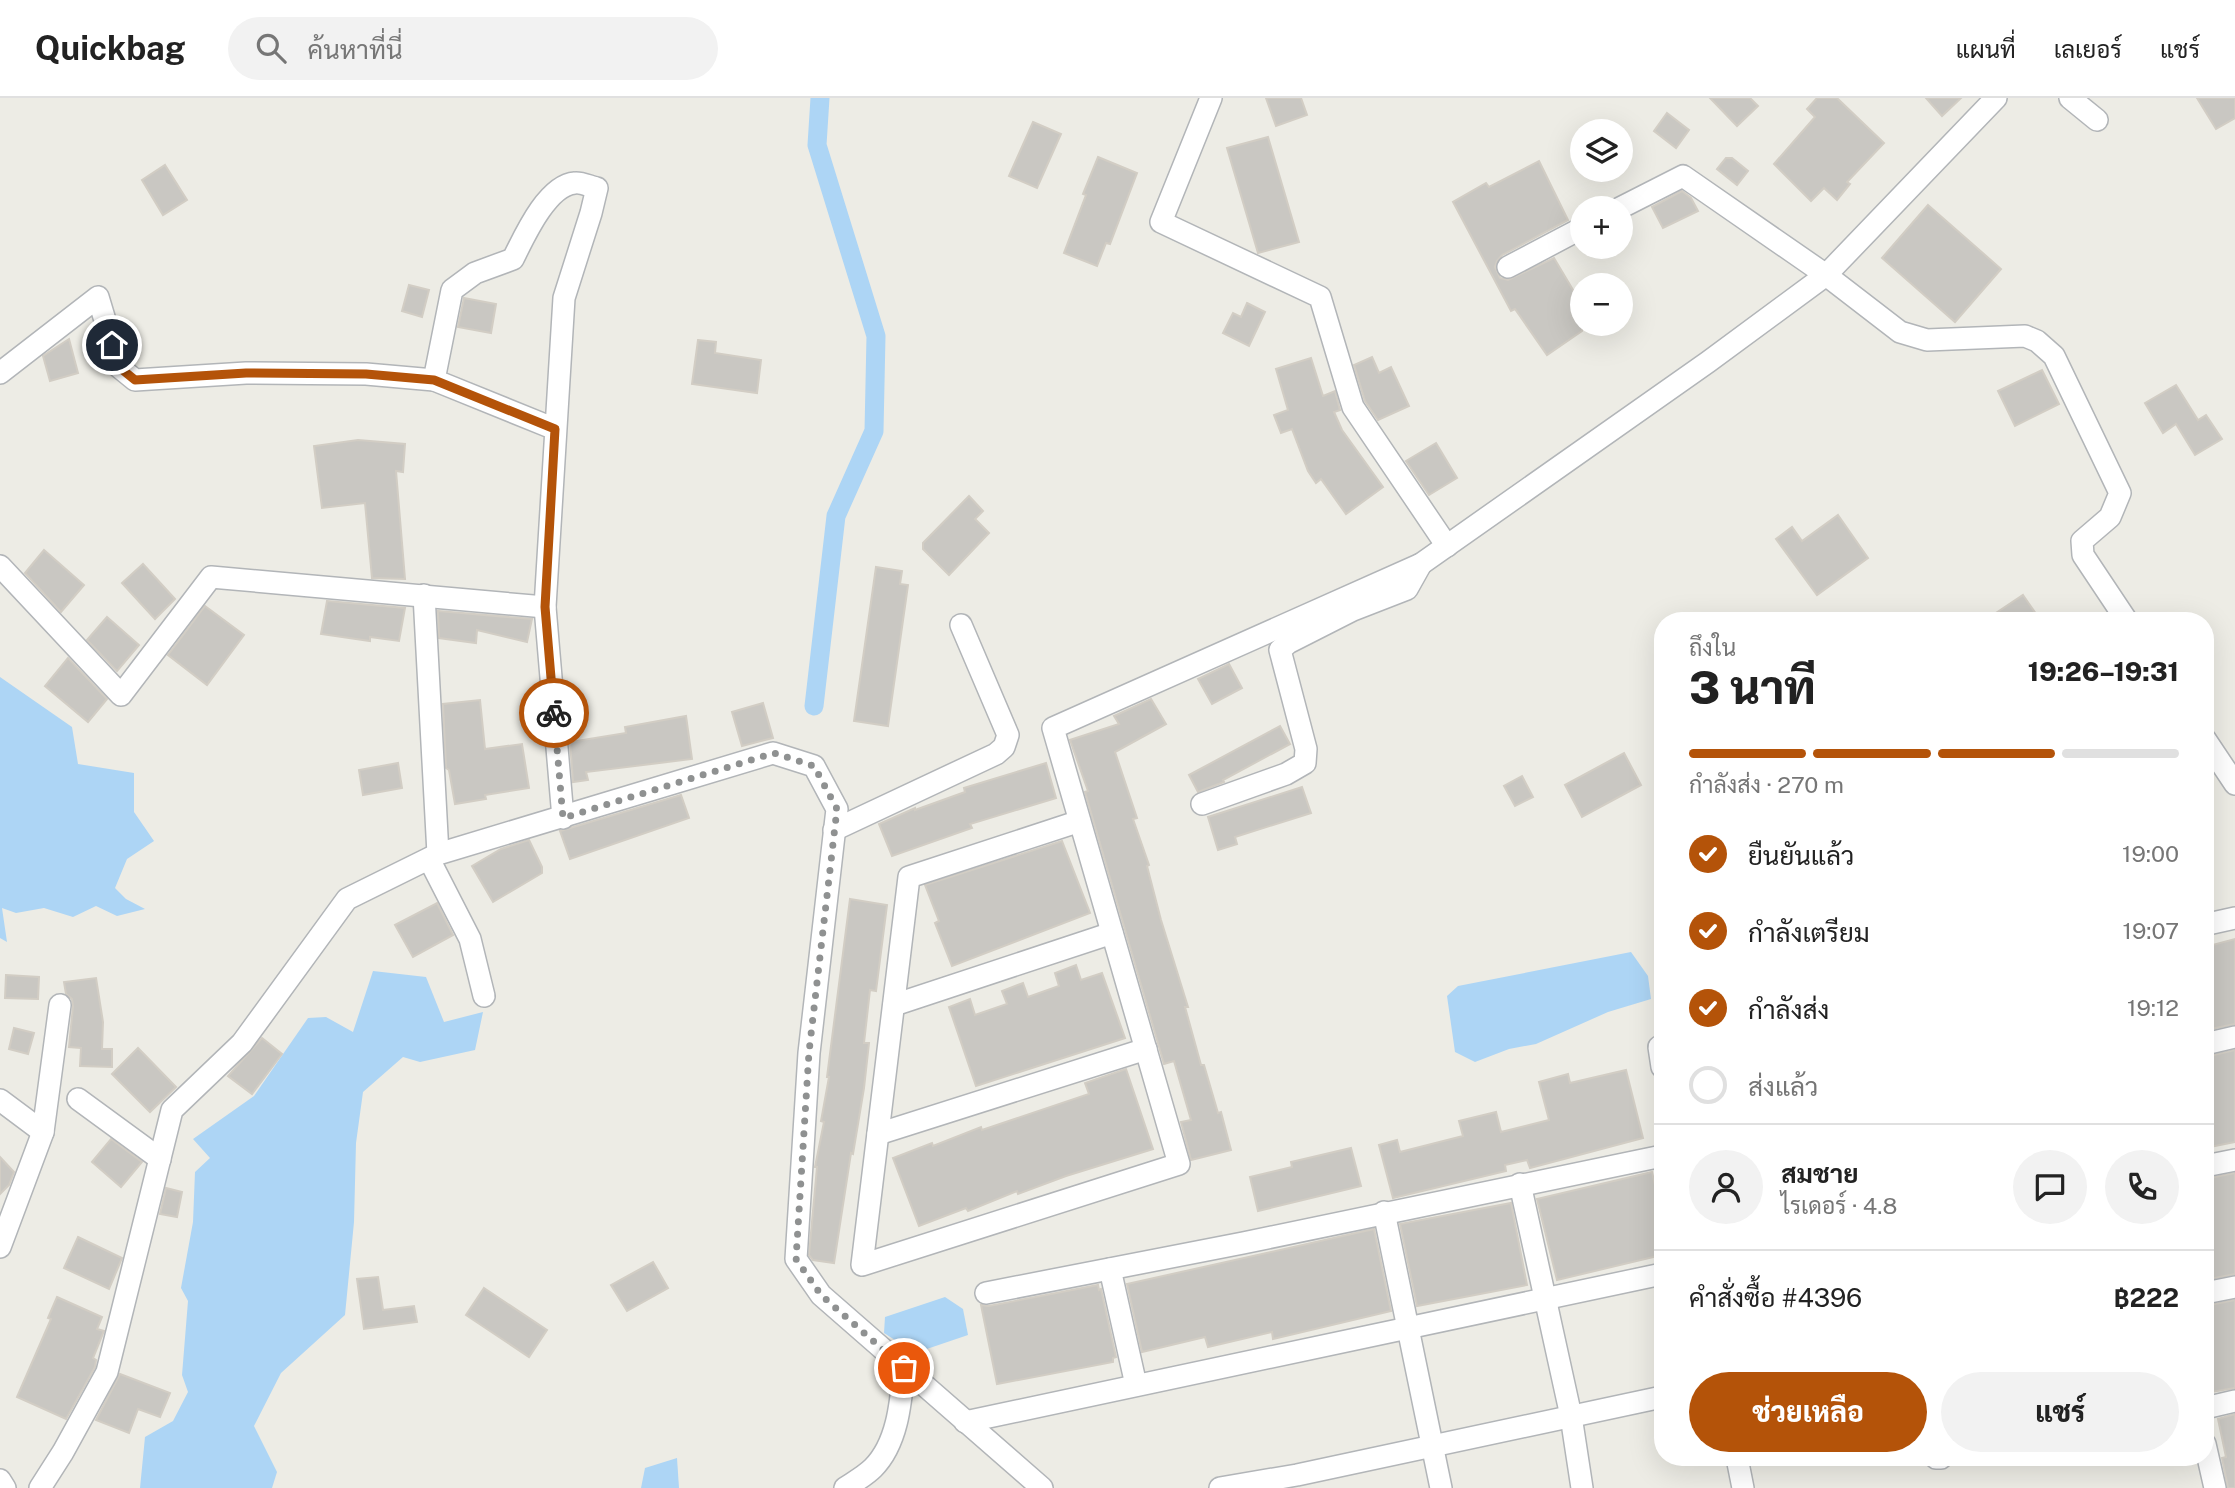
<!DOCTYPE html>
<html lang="th">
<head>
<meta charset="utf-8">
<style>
  body { margin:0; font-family:"Public Sans",Sarabun,sans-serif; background:#f2f2f2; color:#222; height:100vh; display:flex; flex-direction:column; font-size:26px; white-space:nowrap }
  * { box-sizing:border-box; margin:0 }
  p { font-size:23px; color:#767676 }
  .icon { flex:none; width:38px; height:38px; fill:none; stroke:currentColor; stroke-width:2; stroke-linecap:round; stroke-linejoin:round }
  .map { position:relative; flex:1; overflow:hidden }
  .drawer { position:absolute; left:1654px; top:514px; width:560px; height:854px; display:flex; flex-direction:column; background:#fff; border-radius:28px; box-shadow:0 7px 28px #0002 }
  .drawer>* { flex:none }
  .controls { position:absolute; left:1570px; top:21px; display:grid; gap:14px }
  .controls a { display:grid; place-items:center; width:63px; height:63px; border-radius:50%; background:#fff; box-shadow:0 7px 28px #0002; font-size:35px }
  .pin { position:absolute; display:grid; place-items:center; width:60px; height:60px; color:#fff; margin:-30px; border:4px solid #fff; border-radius:50%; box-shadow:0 2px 7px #0007 }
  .courier { position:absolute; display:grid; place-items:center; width:70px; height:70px; margin:-35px; border:5px solid #b45309; border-radius:50%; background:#fff; color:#222; box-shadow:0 2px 9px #0007 }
  .overview em { font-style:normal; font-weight:800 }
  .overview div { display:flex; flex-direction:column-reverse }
  .overview { display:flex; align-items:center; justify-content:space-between; height:119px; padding:0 35px }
  h1 { font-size:46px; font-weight:800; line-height:52px }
  .bar { display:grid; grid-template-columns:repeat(4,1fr); gap:10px 7px; align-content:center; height:84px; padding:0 35px }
  .bar i { height:9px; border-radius:5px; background:#e0e0e0 }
  .bar .active { background:#b45309 }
  .bar p { grid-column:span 4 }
  .line { display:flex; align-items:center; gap:18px; padding:0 35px; border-top:2px solid #e0e0e0 }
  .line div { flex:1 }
  .round { display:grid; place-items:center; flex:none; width:74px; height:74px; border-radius:37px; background:#f2f2f2 }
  ol { padding:0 35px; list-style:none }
  li { display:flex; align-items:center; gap:21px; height:77px }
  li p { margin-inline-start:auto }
  li .icon { padding:7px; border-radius:50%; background:#b45309; color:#fff; stroke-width:4 }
  li:last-child { color:#767676 }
  li i { width:38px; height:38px; border:4px solid #e0e0e0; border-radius:50% }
  .button { display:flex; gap:14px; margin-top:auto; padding:14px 35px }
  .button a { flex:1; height:80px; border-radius:42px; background:#b45309; color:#fff; font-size:28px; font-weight:800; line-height:80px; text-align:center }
  .button a+a { background:#f2f2f2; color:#222 }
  header { display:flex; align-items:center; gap:42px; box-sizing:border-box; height:98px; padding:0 35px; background:#fff; border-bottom:2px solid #e0e0e0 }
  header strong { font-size:33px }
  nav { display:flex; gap:38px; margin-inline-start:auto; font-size:24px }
  .search { width:490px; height:63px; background:#f2f2f2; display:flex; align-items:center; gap:18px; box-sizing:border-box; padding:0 24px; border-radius:38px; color:#767676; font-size:26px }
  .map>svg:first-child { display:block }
  .water { fill:#add5f5 }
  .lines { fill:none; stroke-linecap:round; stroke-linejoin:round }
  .canal { stroke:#add5f5; stroke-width:19 }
  .building { fill:#c9c7c2; stroke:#d2cdc4; stroke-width:2 }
  .street-casing { stroke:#b2b5b8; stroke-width:24 }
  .street { stroke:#fff; stroke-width:21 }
  .done { stroke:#8f9191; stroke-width:7; stroke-dasharray:0 12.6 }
  .route { stroke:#b45309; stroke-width:9 }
</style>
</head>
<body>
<header>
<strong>Quickbag</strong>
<div class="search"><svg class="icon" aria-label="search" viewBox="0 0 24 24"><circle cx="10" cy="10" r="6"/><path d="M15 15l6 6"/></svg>ค้นหาที่นี่</div>
<nav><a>แผนที่</a><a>เลเยอร์</a><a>แชร์</a></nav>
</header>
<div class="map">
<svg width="2235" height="1390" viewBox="0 0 2235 1390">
  <rect width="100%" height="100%" fill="#edece5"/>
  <g class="water">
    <polygon points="0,579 72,629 78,666 134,675 134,714 154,743 127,761 115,790 126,801 145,811 117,818 96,808 73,819 44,810 16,815 2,810 7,844 0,840"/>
    <polygon points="1631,854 1648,878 1651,901 1608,914 1536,946 1509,951 1475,964 1455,954 1447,898 1458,888"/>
    <polygon points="373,873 426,879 444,924 483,914 475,952 420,964 403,959 363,994 356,1045 354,1124 345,1217 281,1275 254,1328 277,1374 272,1390 140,1390 145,1339 173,1323 188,1294 182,1277 188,1203 181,1190 193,1124 195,1074 210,1060 193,1041 254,998 308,920 326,919 353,934"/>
    <polygon points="945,1199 963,1211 968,1237 915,1255 884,1235 885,1219"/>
    <polygon points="677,1360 679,1390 641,1390 645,1370"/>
  </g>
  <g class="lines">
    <polyline class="canal" points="814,608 836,418 874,333 876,238 817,47 820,0"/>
  </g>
  <g class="building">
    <polygon points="1266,0 1301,0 1307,17 1276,28"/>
    <polygon points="1710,0 1750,0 1758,8 1737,28"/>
    <polygon points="1817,0 1837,0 1884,45 1847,84 1850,86 1837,102 1824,90 1811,103 1774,66 1815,19 1807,11"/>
    <polygon points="1926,0 1961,0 1942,18"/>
    <polygon points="2197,0 2235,0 2235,20 2216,31"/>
    <polygon points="1667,15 1689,32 1676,50 1654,33"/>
    <polygon points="1033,24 1061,36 1037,90 1009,78"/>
    <polygon points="1268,39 1299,144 1258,155 1227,50"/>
    <polygon points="1098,59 1137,75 1110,146 1106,145 1097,168 1064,155 1086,97 1083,96"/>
    <polygon points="1726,60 1732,60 1748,73 1737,87 1717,71"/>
    <polygon points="1539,63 1568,122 1502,157 1497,163 1495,169 1500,180 1508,182 1554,160 1582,207 1582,233 1547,257 1515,211 1511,213 1453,104 1486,85 1489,89"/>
    <polygon points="165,67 187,102 163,117 142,82"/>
    <polygon points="1682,93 1691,100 1698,113 1663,130 1652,109"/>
    <polygon points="1928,107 2001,171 1955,224 1882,160"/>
    <polygon points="409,187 429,192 422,219 402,213"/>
    <polygon points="464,200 496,206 491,235 458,229"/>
    <polygon points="1247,205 1265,214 1249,248 1223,235 1233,215 1241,219"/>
    <polygon points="69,241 78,275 50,283 43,258"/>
    <polygon points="698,242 716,244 715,255 761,262 757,295 692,286"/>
    <polygon points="1372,259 1379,275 1391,269 1409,308 1378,322 1365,303 1354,267"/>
    <polygon points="1311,260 1323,298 1335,293 1340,312 1334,314 1342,332 1383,389 1346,416 1321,381 1316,385 1308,373 1292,331 1281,335 1274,317 1288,312 1276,271"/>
    <polygon points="2042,272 2059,306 2015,328 1998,293"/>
    <polygon points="2176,287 2198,322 2206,317 2222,341 2195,357 2176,326 2163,335 2145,305"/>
    <polygon points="358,342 405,346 403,374 396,373 405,481 372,480 365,405 322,410 314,348"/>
    <polygon points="1436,345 1457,380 1429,397 1406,363"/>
    <polygon points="969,398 983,413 975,421 989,435 949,477 923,451 923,445"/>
    <polygon points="1838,417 1868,460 1817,497 1776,441 1792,429 1802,443"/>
    <polygon points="44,452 84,487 61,514 25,475"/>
    <polygon points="143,466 175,501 155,521 122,485"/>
    <polygon points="876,469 902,473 900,486 908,487 888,628 854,623"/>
    <polygon points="2023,497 2041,523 1984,523"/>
    <polygon points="327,503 405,510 399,543 370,539 370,543 321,536"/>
    <polygon points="205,508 244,537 207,587 168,557"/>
    <polygon points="438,513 532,521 527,544 477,532 476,545 439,540"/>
    <polygon points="107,519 139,547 117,573 87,542"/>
    <polygon points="68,560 107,601 88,624 45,588"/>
    <polygon points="1229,566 1242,590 1212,606 1198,581"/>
    <polygon points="1151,601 1166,626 1115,654 1137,720 1133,721 1149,767 1147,768 1161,822 1188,909 1185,909 1201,967 1204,967 1218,1015 1221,1014 1231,1052 1191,1062 1181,1024 1191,1022 1174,963 1164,966 1085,694 1088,693 1070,642 1119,626 1114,618"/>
    <polygon points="480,602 485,651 522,646 529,690 485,697 486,701 455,706 449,672 446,670 443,606"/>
    <polygon points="763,605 773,640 742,648 732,614"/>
    <polygon points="686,618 692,661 586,674 588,682 573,684 570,644 626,635 625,629"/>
    <polygon points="1280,628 1290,646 1223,682 1224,684 1198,694 1189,677"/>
    <polygon points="1624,655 1641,687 1582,719 1565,687"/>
    <polygon points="398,665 402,690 363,697 359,672"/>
    <polygon points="1046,665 1056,700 970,726 972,730 892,758 879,726 915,710 915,712 965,694 964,690"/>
    <polygon points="1522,678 1533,699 1515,708 1504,688"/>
    <polygon points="1302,689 1311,715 1235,739 1237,746 1218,752 1208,719"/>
    <polygon points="681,697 689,720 570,761 560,733"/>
    <polygon points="529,742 542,769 542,775 493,804 472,768 501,751"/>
    <polygon points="1062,743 1090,815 952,868 935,825 939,823 925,787"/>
    <polygon points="850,801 887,807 876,893 870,892 864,945 869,945 864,990 853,1056 851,1055 834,1165 813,1162 809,1157 817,1069 815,1069 824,1024 821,1023 829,979 827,979"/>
    <polygon points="437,805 453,837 413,859 395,827"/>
    <polygon points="2235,841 2235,926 2211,931 2205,908 2205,849"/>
    <polygon points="1076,867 1081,882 1102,875 1125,940 976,988 949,909 970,901 975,917 1007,906 1002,893 1023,885 1028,899 1059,888 1055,875"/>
    <polygon points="6,877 39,879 38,901 5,900"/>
    <polygon points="96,880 103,924 102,951 112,951 112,969 80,968 81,950 69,949 73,908 72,901 66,896 64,884"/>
    <polygon points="14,930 34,935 28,956 9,951"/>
    <polygon points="262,940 282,956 252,996 228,978"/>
    <polygon points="138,950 176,989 150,1014 112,976"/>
    <polygon points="2235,952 2235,1044 2205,1050 2205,959"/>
    <polygon points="1126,971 1153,1051 1066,1078 1018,1096 1017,1093 968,1113 966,1110 919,1128 893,1060 932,1045 933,1048 981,1029 982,1032 1089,996 1085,985"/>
    <polygon points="1626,972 1643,1040 1530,1070 1527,1062 1505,1067 1506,1073 1393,1100 1379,1047 1397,1042 1400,1054 1463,1038 1459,1023 1496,1014 1501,1034 1549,1022 1539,984 1568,976 1570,985"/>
    <polygon points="111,1041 142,1064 121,1089 92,1064"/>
    <polygon points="1351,1050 1361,1088 1258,1113 1250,1079 1292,1069 1291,1064"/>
    <polygon points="0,1059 14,1074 9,1087 0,1096"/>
    <polygon points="1652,1074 1662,1117 1662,1157 1557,1182 1537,1101"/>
    <polygon points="2235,1075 2235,1176 2205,1182 2205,1081"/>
    <polygon points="166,1090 182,1094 177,1119 160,1116"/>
    <polygon points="1511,1105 1527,1187 1417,1208 1400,1126"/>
    <polygon points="1374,1131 1391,1213 1273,1241 1272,1234 1208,1249 1205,1239 1142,1254 1127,1186"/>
    <polygon points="78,1139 122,1160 109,1191 64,1170"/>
    <polygon points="653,1164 668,1190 627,1213 611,1187"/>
    <polygon points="378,1179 383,1212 414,1208 417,1224 364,1231 357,1181"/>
    <polygon points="1098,1187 1099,1192 1101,1191 1116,1259 1113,1260 1113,1264 997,1286 981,1207 989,1208"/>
    <polygon points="484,1190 547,1232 529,1259 466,1217"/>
    <polygon points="57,1199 102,1219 97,1231 104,1233 93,1260 96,1262 95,1269 66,1321 17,1299 51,1221 48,1220"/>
    <polygon points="2235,1202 2235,1290 2205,1295 2205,1208"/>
    <polygon points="120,1276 170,1295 160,1319 138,1311 129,1335 96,1322"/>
    <polygon points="2235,1316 2235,1390 2228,1390 2222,1360 2226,1359 2218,1321"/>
  </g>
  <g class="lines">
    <g class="street-casing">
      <g id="street">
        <polyline points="1211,0 1161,124 1320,199 1353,309 1447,448"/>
        <polyline points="2070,0 2097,22"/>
        <polyline points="1620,110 1683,78 1826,177 1900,234 1927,242 2025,238 2037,243 2054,258 2120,395 2110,419 2082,443 2083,457 2127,523"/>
        <polyline points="1508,169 1582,130"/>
        <polyline points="0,275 98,199 119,269 135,282 246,275 366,276 434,282"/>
        <path d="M555,331L434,282L452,192L475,175L513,161C524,139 547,87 575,85C581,84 591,89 597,90L591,115L564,200L545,509L563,720"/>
        <polyline points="0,468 121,597 211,479 545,509"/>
        <polyline points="424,497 438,756"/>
        <polyline points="2205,641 2235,686"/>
        <polyline points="1202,706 1286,676 1305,665 1306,651 1280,552 1288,545 1353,512 1407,491 1421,466"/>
        <polyline points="1080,723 909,779 862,1167 1179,1066 1053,630 1421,466 1708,264 1826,177 1996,0"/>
        <polyline points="834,732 996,656 1004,649 1008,637 961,527"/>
        <polyline points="429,761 470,841 484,898"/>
        <polyline points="2208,826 2235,820"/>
        <polyline points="894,907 1112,835"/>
        <polyline points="2205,946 2235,939"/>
        <polyline points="1659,949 1662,969"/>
        <polyline points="78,1001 160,1061"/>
        <polyline points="0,1002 43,1034"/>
        <polyline points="878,1036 1146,951"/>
        <polyline points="2205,1068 2235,1062"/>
        <polyline points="1520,1086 1571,1318 1582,1390"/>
        <polyline points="1384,1114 1441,1390"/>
        <polyline points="0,1149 43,1034 60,907"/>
        <polyline points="1110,1171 1136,1287"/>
        <polyline points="986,1195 1243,1145 1662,1058"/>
        <polyline points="2205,1195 2235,1189"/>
        <polyline points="2205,1310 2235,1303"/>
        <polyline points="965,1324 1662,1176"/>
        <polyline points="2205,1346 2215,1390"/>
        <polyline points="1737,1360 1743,1390"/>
        <polyline points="1936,1360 1941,1360"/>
        <polyline points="0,1382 5,1390"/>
        <polyline points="40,1390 63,1354 107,1274 172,1012 242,945 347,801 438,756 773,655 814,668 837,711 809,955 796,1161 821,1197 1042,1390"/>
        <path d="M845,1390C854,1384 865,1378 873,1370C898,1345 901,1303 904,1270"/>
        <polyline points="1220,1390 1297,1377 1662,1299"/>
      </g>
    </g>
    <use href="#street" class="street"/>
  </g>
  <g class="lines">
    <polyline class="done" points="554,615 563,720 774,655 814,668 837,711 809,954 796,1161 821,1197 904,1270"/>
    <polyline class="route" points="112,247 119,269 135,282 246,275 366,276 434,282 555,331 545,509 554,615"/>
  </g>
</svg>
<div class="controls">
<a><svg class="icon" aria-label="layers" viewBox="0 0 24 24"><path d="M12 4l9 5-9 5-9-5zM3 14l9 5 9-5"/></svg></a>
<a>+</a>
<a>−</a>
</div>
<div class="pin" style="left:904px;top:1270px;background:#ea580c"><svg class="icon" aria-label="bag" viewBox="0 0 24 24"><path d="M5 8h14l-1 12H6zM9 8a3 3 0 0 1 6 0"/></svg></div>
<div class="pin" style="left:112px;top:247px;background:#1f2937"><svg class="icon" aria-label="home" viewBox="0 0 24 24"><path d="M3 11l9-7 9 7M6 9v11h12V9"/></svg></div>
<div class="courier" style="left:554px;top:615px"><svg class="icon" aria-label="bike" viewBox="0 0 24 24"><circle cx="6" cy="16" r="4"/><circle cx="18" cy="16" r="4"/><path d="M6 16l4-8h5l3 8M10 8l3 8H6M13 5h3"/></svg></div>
<section class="drawer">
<div class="overview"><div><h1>3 นาที</h1><p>ถึงใน</p></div><em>19:26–19:31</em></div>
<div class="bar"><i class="active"></i><i class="active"></i><i class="active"></i><i></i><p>กำลังส่ง · 270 m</p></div>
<ol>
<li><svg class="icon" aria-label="check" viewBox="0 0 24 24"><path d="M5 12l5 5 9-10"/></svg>ยืนยันแล้ว<p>19:00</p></li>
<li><svg class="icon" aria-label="check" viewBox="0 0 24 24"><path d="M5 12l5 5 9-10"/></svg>กำลังเตรียม<p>19:07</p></li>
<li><svg class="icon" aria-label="check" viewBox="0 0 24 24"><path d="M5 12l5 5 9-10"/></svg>กำลังส่ง<p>19:12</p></li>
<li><i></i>ส่งแล้ว</li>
</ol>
<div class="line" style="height:126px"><a class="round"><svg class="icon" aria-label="person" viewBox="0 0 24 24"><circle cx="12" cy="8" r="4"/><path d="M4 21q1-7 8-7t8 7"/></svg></a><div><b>สมชาย</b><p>ไรเดอร์ · 4.8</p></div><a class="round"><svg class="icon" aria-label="chat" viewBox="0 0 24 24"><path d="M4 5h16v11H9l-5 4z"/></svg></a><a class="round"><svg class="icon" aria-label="phone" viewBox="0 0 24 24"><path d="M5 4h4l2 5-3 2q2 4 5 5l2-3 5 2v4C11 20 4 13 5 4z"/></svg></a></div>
<div class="line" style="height:91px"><div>คำสั่งซื้อ #4396</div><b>฿222</b></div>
<div class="button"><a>ช่วยเหลือ</a><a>แชร์</a></div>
</section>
</div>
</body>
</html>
